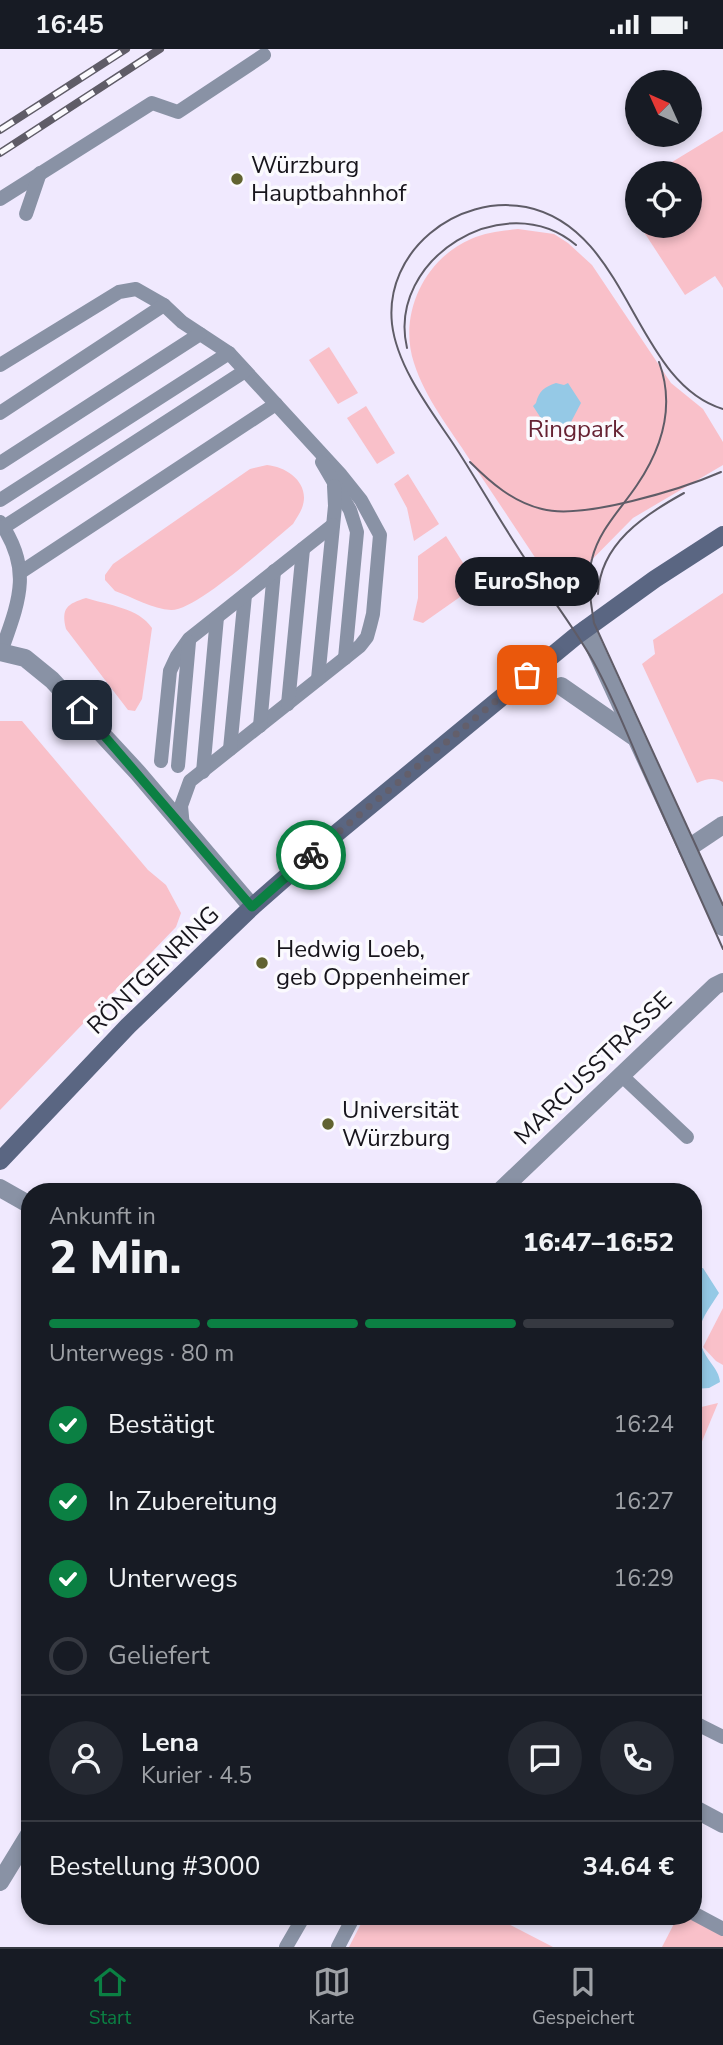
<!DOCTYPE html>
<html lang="de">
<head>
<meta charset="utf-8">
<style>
  body { margin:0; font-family:"Nunito Sans",sans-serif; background:#242831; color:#f1f3f6; height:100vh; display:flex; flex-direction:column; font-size:26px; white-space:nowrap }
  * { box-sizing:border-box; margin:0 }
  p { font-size:23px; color:#9ea1a6 }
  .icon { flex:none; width:38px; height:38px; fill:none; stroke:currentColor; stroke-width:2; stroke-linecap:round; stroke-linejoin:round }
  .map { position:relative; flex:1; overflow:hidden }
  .drawer { position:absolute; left:21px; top:1134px; width:681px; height:742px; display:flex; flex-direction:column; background:#171b24; border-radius:28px; box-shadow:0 4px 10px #0003 }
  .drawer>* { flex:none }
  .needle { width:46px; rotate:315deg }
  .tools { position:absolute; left:625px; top:21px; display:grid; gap:14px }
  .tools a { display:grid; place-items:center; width:77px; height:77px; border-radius:50%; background:#171b24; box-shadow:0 4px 10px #0003; font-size:35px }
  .pin { position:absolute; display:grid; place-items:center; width:60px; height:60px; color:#fff; margin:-30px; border-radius:14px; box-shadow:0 4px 10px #0006 }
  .courier { position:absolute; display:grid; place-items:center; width:70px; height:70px; margin:-35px; border:5px solid #0b8043; border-radius:50%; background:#fff; color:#222; box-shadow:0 2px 9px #0007 }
  .bubble { position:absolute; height:49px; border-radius:24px; background:#171b24; box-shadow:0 4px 10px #0003; font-size:23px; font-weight:800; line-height:49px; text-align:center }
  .overview em { font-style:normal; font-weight:800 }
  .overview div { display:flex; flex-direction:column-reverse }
  .overview { display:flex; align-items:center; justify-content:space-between; height:119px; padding:0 28px }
  h1 { font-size:46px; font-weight:800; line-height:52px }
  .bar { display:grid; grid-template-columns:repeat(4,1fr); gap:10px 7px; align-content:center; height:84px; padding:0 28px }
  .bar i { height:9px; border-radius:5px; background:#363941 }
  .bar .on { background:#0b8043 }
  .bar p { grid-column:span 4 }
  .line { display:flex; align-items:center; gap:18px; padding:0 28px; border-top:2px solid #363941 }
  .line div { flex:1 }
  .round { display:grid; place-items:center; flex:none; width:74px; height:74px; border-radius:37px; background:#242831 }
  ol { padding:0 28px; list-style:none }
  li { display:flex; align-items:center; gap:21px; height:77px }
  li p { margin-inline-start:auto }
  li .icon { padding:7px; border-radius:50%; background:#0b8043; color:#fff; stroke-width:4 }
  li:last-child { color:#9ea1a6 }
  li i { width:38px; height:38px; border:4px solid #363941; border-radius:50% }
  .status { display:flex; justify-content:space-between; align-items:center; height:49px; padding:0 35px; background:#171b24; direction:ltr }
  .status svg { height:19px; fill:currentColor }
  .tab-bar { display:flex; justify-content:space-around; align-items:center; height:98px; border-top:2px solid #363941; background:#171b24; font-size:19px; color:#9ea1a6 }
  .tab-bar a { display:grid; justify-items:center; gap:4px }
  .tab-bar .on { color:#0b8043 }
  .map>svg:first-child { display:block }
  .green { fill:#f9c0c9 }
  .water { fill:#95c9e6 }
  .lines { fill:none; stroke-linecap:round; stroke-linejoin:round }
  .lane { stroke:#8992a5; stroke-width:14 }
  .street { stroke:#8992a5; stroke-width:18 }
  .secondary { stroke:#5a6682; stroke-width:18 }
  .tram { stroke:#5f5c67; stroke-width:2 }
  .rail-casing { stroke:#5f5c67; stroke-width:8 }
  .rail { stroke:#fbfafe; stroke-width:5; stroke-dasharray:16; stroke-linecap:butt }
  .done { stroke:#635f6b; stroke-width:7; stroke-dasharray:0 12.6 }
  .route { stroke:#0b8043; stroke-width:9 }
  .poi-dot { fill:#616330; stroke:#fbfafe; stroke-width:2.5 }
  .labels { text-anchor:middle; stroke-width:7; stroke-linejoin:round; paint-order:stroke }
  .poi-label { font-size:24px; fill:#17151c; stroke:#fbfafe; text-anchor:start }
  .park-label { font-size:24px; fill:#623; stroke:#fbfafe }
  .street-label { font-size:24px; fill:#17151c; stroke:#fbfafe }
</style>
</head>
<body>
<div class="status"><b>16:45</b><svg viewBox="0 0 49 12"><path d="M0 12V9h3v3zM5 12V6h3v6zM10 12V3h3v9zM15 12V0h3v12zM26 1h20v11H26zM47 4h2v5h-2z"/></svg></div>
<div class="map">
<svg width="723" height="1898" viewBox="0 0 723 1898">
  <rect width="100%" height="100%" fill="#f0e9fe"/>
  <g class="green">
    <polygon points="723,82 723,239 715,227 685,246 640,177 690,177 690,124 654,124"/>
    <path d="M518,180L554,185L568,194L592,216L671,334L703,360L723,393V416L633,469L559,544C529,500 500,455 470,411C450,380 425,349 414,314C398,266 424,210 471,190C486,183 501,182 518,180Z"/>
    <polygon points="329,298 358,344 338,355 309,311"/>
    <polygon points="366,357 395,404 377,415 347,369"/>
    <path d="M267,416C288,418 311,435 302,459C300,464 296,470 293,475C271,493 196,562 171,561C153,560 132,548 115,542L105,531V526L113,515L250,420Z"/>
    <polygon points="408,425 439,475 414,492 407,459 394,435"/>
    <polygon points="446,487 477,536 423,574 413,571 418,549 418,507"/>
    <path d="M723,544V733C713,728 707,730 697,734L642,615L655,605L653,591Z"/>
    <path d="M86,549C108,556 139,559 152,579L142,650L135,662L128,661L66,580C61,559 67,555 86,549Z"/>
    <polygon points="0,672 22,672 148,821 166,836 181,864 176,878 0,1061"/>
    <polygon points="723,1259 723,1316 716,1312 703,1298"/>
    <polygon points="718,1354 693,1414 693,1360"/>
    <polygon points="365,1867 493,1867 553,1898 349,1898"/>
    <polygon points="678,1867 687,1867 723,1886 723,1898 662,1898"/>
  </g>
  <g class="water">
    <path d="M556,334L564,336L568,334L581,354L571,373L560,377L550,375L546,377L533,357L536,354C539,342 544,338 556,334Z"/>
    <path d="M703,1219L719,1244C701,1272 689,1284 711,1314C716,1321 719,1325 720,1333L709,1339L693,1340V1220Z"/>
  </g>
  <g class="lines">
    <g class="lane">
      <polyline points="0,150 152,54 178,63 264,6"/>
      <polyline points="26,165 40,124"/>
      <polyline points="0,316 119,243 136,240 164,256 182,273 229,304 341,426 361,451 380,486 373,565 370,577 367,588 360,597 345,609 190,732 181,757 183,778"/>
      <polyline points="0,364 164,256"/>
      <polyline points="322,413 350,461 357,483 345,609"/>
      <polyline points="0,414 200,285"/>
      <polyline points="0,451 229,304"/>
      <path d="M0,473C33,521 19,552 1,603"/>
      <polyline points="4,478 245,322"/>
      <polyline points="21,523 276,355"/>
      <polyline points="318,630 335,457 334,437"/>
      <polyline points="288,655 303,500"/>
      <polyline points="260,677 274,522"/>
      <polyline points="230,700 245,546"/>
      <polyline points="161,712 170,622 177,607 189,590 333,476"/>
      <polyline points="178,717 189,593"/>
      <polyline points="203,723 217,568"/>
      <polyline points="621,1026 687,1088"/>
      <polyline points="693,1673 723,1688"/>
      <polyline points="693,1864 723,1880"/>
      <polyline points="286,1898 304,1867"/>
      <polyline points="338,1898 354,1867"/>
    </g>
    <g class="street">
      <polyline points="586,580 723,878"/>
      <polyline points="0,603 25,609 52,631 138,724 252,858"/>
      <polyline points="561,637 633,687"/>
      <polyline points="687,800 723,776"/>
      <polyline points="0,1139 30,1156"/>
      <polyline points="499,1143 715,937 723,933"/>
      <polyline points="693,1759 723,1775"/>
      <polyline points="0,1833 30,1784"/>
    </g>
    <polyline class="secondary" points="0,1112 128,977 252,858 326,793 576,587 655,530 723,486"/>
    <g class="tram">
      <path d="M407,299C386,210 505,136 576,196"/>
      <path d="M659,313C675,356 662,399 637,436C621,460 599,481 592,510C586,531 591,553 594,574L723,856"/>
      <path d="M723,360C633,333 630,179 526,158C457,145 384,202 392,275C397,317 429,359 452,393C478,432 500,473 526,511C548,545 573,577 593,612C612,646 626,682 641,717C668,778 696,839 723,900"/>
      <path d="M470,413C491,434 513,453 542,460C583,471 682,440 721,423"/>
      <path d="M598,545C600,495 644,466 684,444"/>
    </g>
    <g class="rail-casing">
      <g id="rail">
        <polyline points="0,81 126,0"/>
        <polyline points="0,104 160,0"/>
      </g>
    </g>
    <use href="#rail" class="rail"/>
  </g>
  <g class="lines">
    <polyline class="done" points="311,806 527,626"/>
    <polyline class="route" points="82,661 252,858 311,806"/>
  </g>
  <g class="poi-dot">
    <circle cx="237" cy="130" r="7"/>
    <circle cx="262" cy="914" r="7"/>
    <circle cx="328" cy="1075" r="7"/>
  </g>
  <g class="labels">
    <g class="poi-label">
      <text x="251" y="124">Würzburg<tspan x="251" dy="28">Hauptbahnhof</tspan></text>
      <text x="276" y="908">Hedwig Loeb,<tspan x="276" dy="28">geb Oppenheimer</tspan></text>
      <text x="342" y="1069">Universität<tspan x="342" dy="28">Würzburg</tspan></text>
    </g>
    <g class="park-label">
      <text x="576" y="388">Ringpark</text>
    </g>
    <g class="street-label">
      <text transform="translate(153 921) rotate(-44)" y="8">RÖNTGENRING</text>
      <text transform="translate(593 1019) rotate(-44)" y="8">MARCUSSTRASSE</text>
    </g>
  </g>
</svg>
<div class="tools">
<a><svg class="needle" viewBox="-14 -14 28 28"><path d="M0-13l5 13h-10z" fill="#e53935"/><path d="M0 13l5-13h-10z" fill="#9ea1a6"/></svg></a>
<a><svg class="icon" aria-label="locate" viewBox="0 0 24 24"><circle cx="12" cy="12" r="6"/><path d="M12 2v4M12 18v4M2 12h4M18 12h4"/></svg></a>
</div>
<div class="pin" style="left:527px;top:626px;background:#ea580c"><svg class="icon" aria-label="bag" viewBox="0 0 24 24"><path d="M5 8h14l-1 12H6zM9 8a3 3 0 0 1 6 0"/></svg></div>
<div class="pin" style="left:82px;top:661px;background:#1f2937"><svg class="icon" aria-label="home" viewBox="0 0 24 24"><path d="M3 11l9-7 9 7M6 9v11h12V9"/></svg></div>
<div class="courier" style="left:311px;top:806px"><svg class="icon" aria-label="bike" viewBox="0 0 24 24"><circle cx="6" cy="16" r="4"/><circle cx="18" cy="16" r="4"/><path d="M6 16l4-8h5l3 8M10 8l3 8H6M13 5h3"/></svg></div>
<div class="bubble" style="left:455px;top:508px;width:144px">EuroShop</div>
<section class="drawer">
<div class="overview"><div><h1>2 Min.</h1><p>Ankunft in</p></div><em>16:47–16:52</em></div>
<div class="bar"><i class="on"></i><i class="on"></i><i class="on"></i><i></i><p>Unterwegs · 80 m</p></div>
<ol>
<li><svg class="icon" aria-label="check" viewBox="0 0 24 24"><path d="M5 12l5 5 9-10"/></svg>Bestätigt<p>16:24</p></li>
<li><svg class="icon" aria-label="check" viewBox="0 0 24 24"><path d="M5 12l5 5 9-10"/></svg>In Zubereitung<p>16:27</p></li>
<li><svg class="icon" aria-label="check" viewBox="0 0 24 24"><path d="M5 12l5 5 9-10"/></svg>Unterwegs<p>16:29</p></li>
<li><i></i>Geliefert</li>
</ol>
<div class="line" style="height:126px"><a class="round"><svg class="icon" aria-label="person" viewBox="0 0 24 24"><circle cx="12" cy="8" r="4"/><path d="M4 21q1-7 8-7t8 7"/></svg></a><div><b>Lena</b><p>Kurier · 4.5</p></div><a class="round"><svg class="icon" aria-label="chat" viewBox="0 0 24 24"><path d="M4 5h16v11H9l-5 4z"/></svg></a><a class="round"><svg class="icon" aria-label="phone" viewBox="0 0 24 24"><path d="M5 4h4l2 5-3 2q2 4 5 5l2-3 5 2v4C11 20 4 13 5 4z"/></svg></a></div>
<div class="line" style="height:91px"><div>Bestellung #3000</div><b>34.64 €</b></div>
</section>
</div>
<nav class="tab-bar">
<a class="on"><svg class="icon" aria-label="home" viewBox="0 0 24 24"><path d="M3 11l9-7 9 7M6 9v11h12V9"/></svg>Start</a>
<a><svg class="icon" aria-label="map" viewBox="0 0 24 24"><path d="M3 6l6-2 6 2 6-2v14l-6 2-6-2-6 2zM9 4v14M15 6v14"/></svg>Karte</a>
<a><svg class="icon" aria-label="saved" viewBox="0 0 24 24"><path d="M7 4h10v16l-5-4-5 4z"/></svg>Gespeichert</a>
</nav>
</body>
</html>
